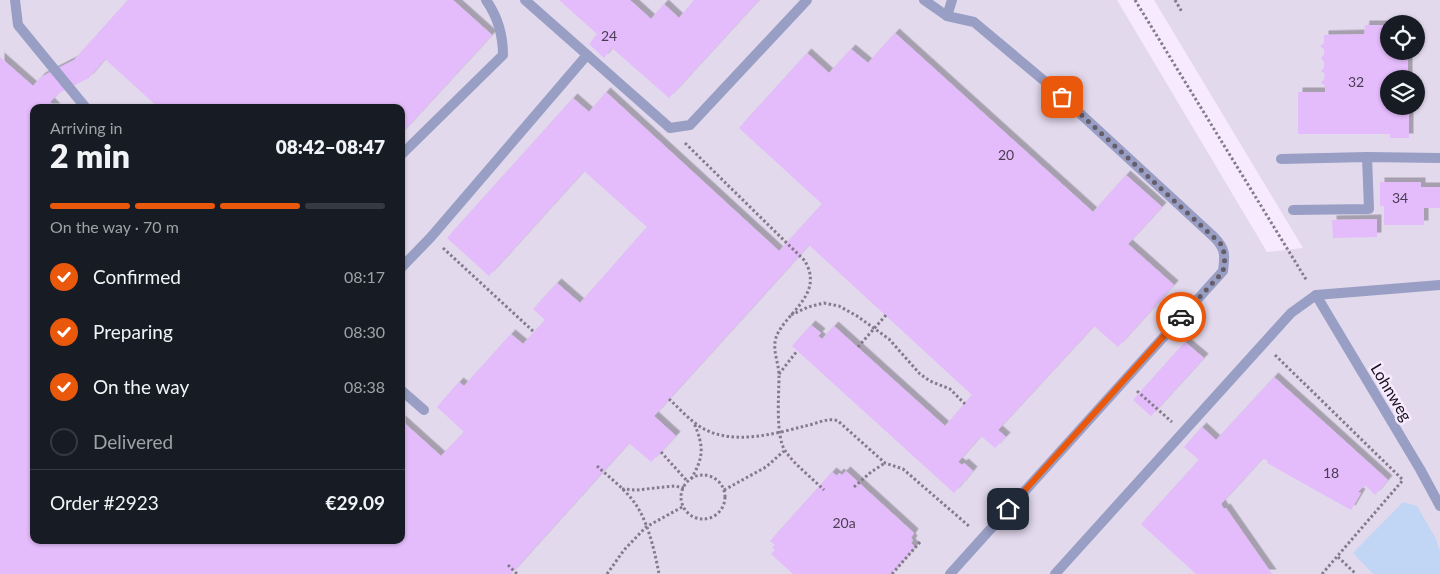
<!DOCTYPE html>
<html lang="en">
<head>
<meta charset="utf-8">
<style>
  :root { --surface:#171b24; --page:#20242c; --text:#f1f3f6; --muted:#9ea1a6; --line:#363941; --accent:#ea580c }
  body { margin:0; font-family:Lato,sans-serif; background:var(--page); color:var(--text); height:100vh; display:flex; flex-direction:column; font-size:19px; white-space:nowrap }
  * { box-sizing:border-box; margin:0 }
  p { font-size:16px; color:var(--muted) }
  .icon { flex:none; width:28px; height:28px; fill:none; stroke:currentColor; stroke-width:2; stroke-linecap:round; stroke-linejoin:round }
  .map { position:relative; flex:1; overflow:hidden }
  .drawer { position:absolute; left:30px; top:104px; width:375px; height:440px; display:flex; flex-direction:column; background:var(--surface); border-radius:10px; box-shadow:0 1px 4px #0004 }
  .drawer>* { flex:none }
  .fabs { position:absolute; left:1380px; top:15px; display:grid; gap:10px }
  .fabs a { display:grid; place-items:center; width:45px; height:45px; border-radius:50%; background:var(--surface); box-shadow:0 1px 4px #0004; font-size:25px }
  .pin { position:absolute; display:grid; place-items:center; width:42px; height:42px; color:#fff; margin:-21px; border-radius:10px; box-shadow:0 2px 8px #0006 }
  .courier { position:absolute; display:grid; place-items:center; width:50px; height:50px; margin:-25px; border:4px solid #ea580c; border-radius:50%; background:#fff; color:#222; box-shadow:0 1px 6px #0007 }
  .head em { font-style:normal; font-weight:800 }
  .head div { display:flex; flex-direction:column-reverse }
  .head { display:flex; align-items:center; justify-content:space-between; height:85px; padding:0 20px }
  h1 { font-size:32px; font-weight:800; line-height:38px }
  .bar { display:grid; grid-template-columns:repeat(4,1fr); gap:8px 5px; align-content:center; height:60px; padding:0 20px }
  .bar i { height:6px; border-radius:4px; background:var(--line) }
  .bar .current { background:var(--accent) }
  .bar p { grid-column:span 4 }
  .line { display:flex; align-items:center; gap:12px; padding:0 20px; border-top:1px solid var(--line) }
  .line div { flex:1 }
  ol { padding:0 20px; list-style:none }
  li { display:flex; align-items:center; gap:15px; height:55px }
  li p { margin-inline-start:auto }
  li .icon { padding:5px; border-radius:50%; background:var(--accent); color:#fff; stroke-width:4 }
  li:last-child { color:var(--muted) }
  li i { width:28px; height:28px; border:2px solid var(--line); border-radius:50% }
  .map>svg:first-child { display:block }
</style>
</head>
<body>
<div class="map">
<svg width="1440" height="574" viewBox="0 0 1440 574">
  <defs>
    <filter id="shadow"><feDropShadow dx="4.5" dy="-4.5" stdDeviation="0" flood-color="#0004"/></filter>
  </defs>
  <rect width="100%" height="100%" fill="#f7eaff"/>
  <path fill="#e2d9ed" fill-rule="evenodd" d="M 0,0 L 1117,0 L 1267,252 L 1303,248 L 1154,0 L 1440,0 L 1440,574 L 0,574 ZM 1389,24 L 1416,24 L 1416,51 L 1389,51 ZM 1389,79 L 1416,79 L 1416,106 L 1389,106 ZM 34,108 L 401,108 L 401,540 L 34,540 Z"/>
  <path fill="#c1d5f5" d="M 1403,502 L 1417,506 L 1436,539 L 1440,552 L 1440,574 L 1373,574 L 1353,553 Z"/>
  <g fill="#e4bbfb" filter="url(#shadow)">
    <path d="M 128,0 L 453,0 L 492,35 L 401,134 L 401,108 L 159,108 L 105,59 L 89,78 L 59,93 L 50,102 L 56,108 L 34,108 L 34,540 L 401,540 L 401,420 L 441,456 L 464,432 L 437,407 L 459,382 L 464,386 L 511,334 L 523,344 L 545,320 L 533,309 L 557,283 L 580,303 L 647,227 L 584,171 L 489,276 L 447,238 L 573,98 L 589,112 L 606,92 L 779,251 L 822,204 L 739,128 L 807,53 L 829,73 L 851,49 L 868,63 L 895,33 L 1093,212 L 1126,175 L 1162,207 L 1128,244 L 1174,285 L 1118,347 L 1094,326 L 998,430 L 1006,437 L 995,448 L 981,436 L 958,462 L 962,465 L 964,463 L 973,471 L 954,493 L 792,346 L 811,325 L 821,333 L 818,336 L 822,339 L 834,326 L 945,426 L 972,395 L 809,245 L 654,416 L 676,436 L 661,452 L 651,462 L 629,443 L 511,574 L 0,574 L 0,57 L 33,86 L 41,77 L 74,60 Z"/>
    <path d="M 559,0 L 630,0 L 651,19 L 664,4 L 679,18 L 694,0 L 759,0 L 669,98 L 612,48 L 604,58 L 589,44 L 597,34 Z"/>
    <path d="M 1365,25 L 1383,25 L 1383,29 L 1389,29 L 1389,51 L 1408,51 L 1408,79 L 1389,79 L 1389,106 L 1415,106 L 1415,108 L 1409,108 L 1409,138 L 1390,138 L 1390,134 L 1298,134 L 1298,92 L 1325,92 L 1325,86 L 1321,83 L 1324,79 L 1325,74 L 1321,71 L 1324,68 L 1324,62 L 1321,58 L 1324,55 L 1324,49 L 1320,46 L 1324,43 L 1324,35 L 1364,34 Z"/>
    <path d="M 1380,182 L 1421,182 L 1421,187 L 1440,187 L 1440,208 L 1424,208 L 1424,225 L 1384,225 L 1384,206 L 1380,206 Z"/>
    <path d="M 1377,219 L 1377,237 L 1333,238 L 1332,220 Z"/>
    <path d="M 1185,342 L 1204,358 L 1151,416 L 1133,400 Z"/>
    <path d="M 1274,377 L 1388,480 L 1375,495 L 1365,485 L 1358,492 L 1361,493 L 1351,510 L 1267,463 L 1268,461 L 1263,458 L 1221,504 L 1224,509 L 1226,508 L 1272,574 L 1196,574 L 1141,524 L 1199,460 L 1184,447 L 1202,427 L 1216,440 Z"/>
    <path d="M 846,471 L 914,533 L 911,538 L 913,540 L 911,543 L 915,547 L 891,574 L 793,574 L 771,554 L 775,550 L 772,547 L 775,545 L 770,541 L 832,472 L 837,476 L 839,473 L 842,475 Z"/>
  </g>
  <g fill="none" stroke-linecap="round" stroke-linejoin="round">
    <g stroke="#847b8a" stroke-width="3" stroke-dasharray="2.5 2.5" stroke-linecap="butt">
      <path d="M 1135,0 L 1307,281"/>
      <path d="M 1175,0 L 1182,12"/>
      <path d="M 685,143 L 805,261 C 807,265 810,271 810,275 C 814,299 786,315 777,335 C 771,349 779,362 779,376 C 779,394 775,438 786,452 C 796,466 812,478 824,490"/>
      <path d="M 443,248 L 534,332"/>
      <path d="M 791,315 L 808,307 L 824,303 L 839,306 L 857,316 L 889,339 L 920,374 L 930,381 L 950,389 L 965,404"/>
      <path d="M 858,347 L 886,315"/>
      <path d="M 1275,355 L 1403,480"/>
      <path d="M 779,374 L 797,351"/>
      <path d="M 1137,391 L 1172,422"/>
      <path d="M 669,399 C 680,409 691,422 704,429 C 734,445 774,434 805,426 C 816,424 828,417 838,421 L 885,463 L 903,469 L 970,527"/>
      <path d="M 661,452 L 688,482"/>
      <path d="M 597,466 C 611,479 628,491 638,508 C 649,526 655,553 659,574"/>
      <circle cx="703" cy="497" r="22"/>
      <path d="M 691,479 C 704,457 704,447 694,423"/>
      <path d="M 854,487 L 871,472 L 885,463"/>
      <path d="M 622,489 L 636,490 L 675,486 L 684,488"/>
      <path d="M 724,490 L 766,467 L 784,451"/>
      <path d="M 1338,557 L 1356,574"/>
      <path d="M 508,565 L 517,574"/>
      <path d="M 607,574 L 624,550 L 646,527 L 684,506"/>
      <path d="M 892,574 L 920,542"/>
      <path d="M 1322,574 L 1403,480"/>
    </g>
    <g stroke="#989ec4" stroke-width="10">
      <path d="M 15,0 L 18,25 L 86,108"/>
      <path d="M 525,0 L 670,128 L 690,125 L 807,0"/>
      <path d="M 924,0 L 947,16 L 974,22 L 1048,84 L 1214,237 C 1226,249 1225,256 1223,271 L 950,574"/>
      <path d="M 947,16 L 952,0"/>
      <path d="M 401,155 L 503,55 C 503,34 498,17 486,0"/>
      <path d="M 1281,159 L 1367,157 L 1440,158"/>
      <path d="M 1293,210 L 1369,209 L 1367,157"/>
      <path d="M 401,268 L 431,237 L 587,55"/>
      <path d="M 1316,295 L 1420,469 L 1440,506"/>
      <path d="M 401,390 L 424,410"/>
      <path d="M 1055,574 L 1291,313 L 1316,295 L 1440,285"/>
    </g>
  </g>
  <g fill="none" stroke-linecap="round" stroke-linejoin="round">
    <path stroke="#655d6a" stroke-width="5" stroke-dasharray="0 9" d="M 1062,97 L 1222,245 L 1225,257 L 1223,272 L 1181,317"/>
    <path stroke="#ea580c" stroke-width="6" d="M 1008,509 L 1181,317"/>
  </g>
  <g text-anchor="middle" dominant-baseline="central" stroke-width="5" stroke-linejoin="round" paint-order="stroke">
    <g font-size="14" fill="#4a3c52">
      <text x="609" y="35">24</text>
      <text x="1356" y="81">32</text>
      <text x="1006" y="154">20</text>
      <text x="1400" y="197">34</text>
      <text x="1331" y="472">18</text>
      <text x="844" y="522">20a</text>
    </g>
    <g font-size="16" fill="#16111a" stroke="#f7eaff">
      <text transform="translate(1392 392) rotate(59)">Lohnweg</text>
    </g>
  </g>
</svg>
<div class="fabs">
<a><svg class="icon" aria-label="locate" viewBox="0 0 24 24"><circle cx="12" cy="12" r="6"/><path d="M12 2v4M12 18v4M2 12h4M18 12h4"/></svg></a>
<a><svg class="icon" aria-label="layers" viewBox="0 0 24 24"><path d="M12 4l9 5-9 5-9-5zM3 14l9 5 9-5"/></svg></a>
</div>
<div class="pin" style="left:1062px;top:97px;background:#ea580c"><svg class="icon" aria-label="bag" viewBox="0 0 24 24"><path d="M5 8h14l-1 12H6zM9 8a3 3 0 0 1 6 0"/></svg></div>
<div class="pin" style="left:1008px;top:509px;background:#1f2937"><svg class="icon" aria-label="home" viewBox="0 0 24 24"><path d="M3 11l9-7 9 7M6 9v11h12V9"/></svg></div>
<div class="courier" style="left:1181px;top:317px"><svg class="icon" aria-label="car" viewBox="0 0 24 24"><path d="M5 17H2v-5l4-1 3-4h7l3 4 3 1v5h-3M9 17h6M6 11h13"/><circle cx="7" cy="17" r="2"/><circle cx="17" cy="17" r="2"/></svg></div>
<section class="drawer">
<div class="head"><div><h1>2 min</h1><p>Arriving in</p></div><em>08:42–08:47</em></div>
<div class="bar"><i class="current"></i><i class="current"></i><i class="current"></i><i></i><p>On the way · 70 m</p></div>
<ol>
<li><svg class="icon" aria-label="check" viewBox="0 0 24 24"><path d="M5 12l5 5 9-10"/></svg>Confirmed<p>08:17</p></li>
<li><svg class="icon" aria-label="check" viewBox="0 0 24 24"><path d="M5 12l5 5 9-10"/></svg>Preparing<p>08:30</p></li>
<li><svg class="icon" aria-label="check" viewBox="0 0 24 24"><path d="M5 12l5 5 9-10"/></svg>On the way<p>08:38</p></li>
<li><i></i>Delivered</li>
</ol>
<div class="line" style="height:65px"><div>Order #2923</div><b>€29.09</b></div>
</section>
</div>
</body>
</html>
